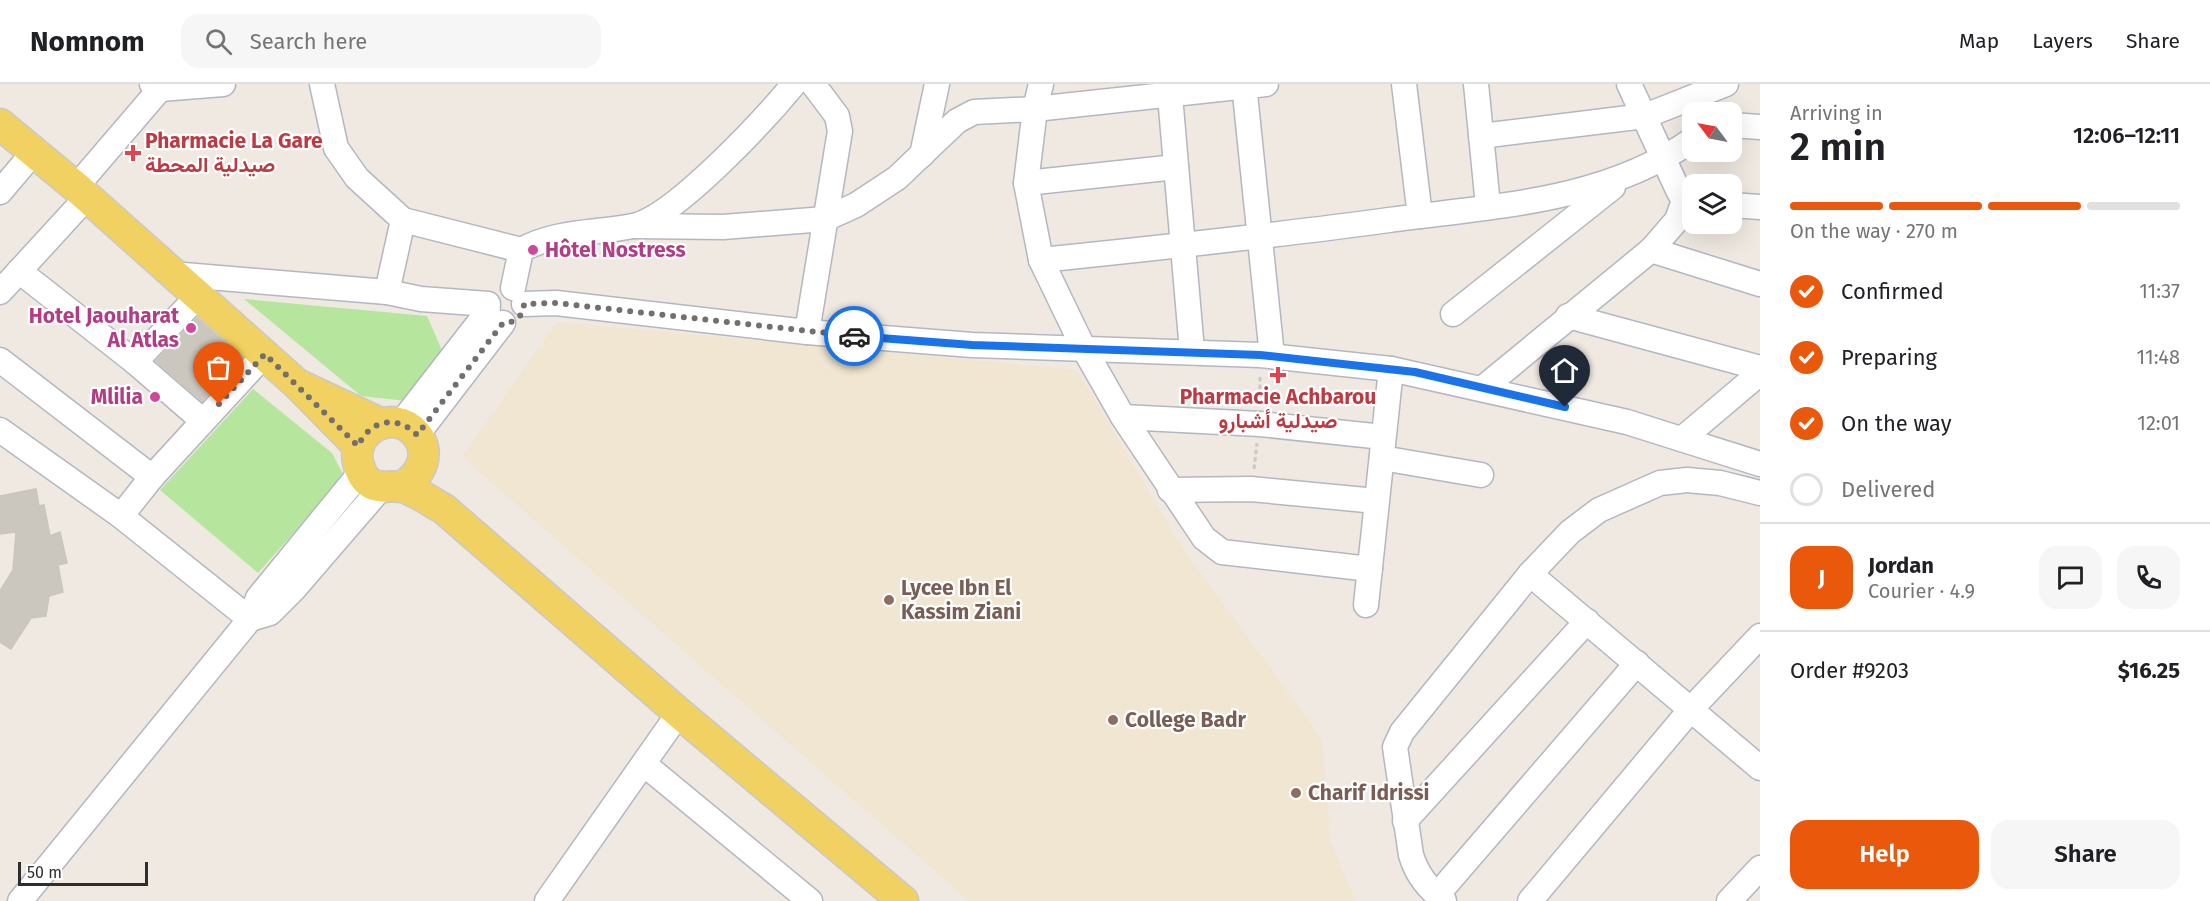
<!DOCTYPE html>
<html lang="en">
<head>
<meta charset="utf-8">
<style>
  :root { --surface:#fff; --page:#f6f6f6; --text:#202124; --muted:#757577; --line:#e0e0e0; --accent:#ea580c }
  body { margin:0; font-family:"Fira Sans",Vazirmatn,sans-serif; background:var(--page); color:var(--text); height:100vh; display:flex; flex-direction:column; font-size:22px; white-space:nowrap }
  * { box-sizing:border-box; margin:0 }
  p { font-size:20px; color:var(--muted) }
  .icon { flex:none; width:33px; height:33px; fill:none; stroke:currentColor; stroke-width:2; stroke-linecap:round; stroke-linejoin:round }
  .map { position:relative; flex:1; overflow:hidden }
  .side { display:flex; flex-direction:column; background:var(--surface); width:450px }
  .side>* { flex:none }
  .needle { width:39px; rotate:302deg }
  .controls { position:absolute; left:1682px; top:18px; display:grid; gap:12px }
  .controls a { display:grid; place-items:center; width:60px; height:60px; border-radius:12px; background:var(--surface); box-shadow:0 6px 24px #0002; font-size:30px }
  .scale { position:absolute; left:18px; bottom:15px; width:130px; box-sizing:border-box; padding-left:6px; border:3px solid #2e2e2e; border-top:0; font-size:16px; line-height:21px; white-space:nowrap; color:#2e2e2e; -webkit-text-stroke:4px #fff; paint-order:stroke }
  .pin { position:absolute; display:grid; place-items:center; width:51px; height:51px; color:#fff; margin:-62px -26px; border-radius:50% 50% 50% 0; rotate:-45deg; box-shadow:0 0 6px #0007 }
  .pin .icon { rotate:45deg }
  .courier { position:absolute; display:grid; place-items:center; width:60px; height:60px; margin:-30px; border:4px solid #1a73e8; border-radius:50%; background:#fff; color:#222; box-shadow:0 2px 8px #0007 }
  .overview em { font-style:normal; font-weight:600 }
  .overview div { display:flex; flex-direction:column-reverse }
  .overview { display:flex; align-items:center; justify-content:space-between; height:102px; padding:0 30px }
  h1 { font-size:39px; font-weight:600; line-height:45px }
  .bar { display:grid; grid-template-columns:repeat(4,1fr); gap:9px 6px; align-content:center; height:72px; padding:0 30px }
  .bar i { height:8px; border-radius:4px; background:var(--line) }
  .bar .current { background:var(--accent) }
  .bar p { grid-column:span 4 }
  .line { display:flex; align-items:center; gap:15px; padding:0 30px; border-top:2px solid var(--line) }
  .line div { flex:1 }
  .round { display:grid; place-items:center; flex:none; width:63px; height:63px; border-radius:18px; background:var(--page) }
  ol { padding:0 30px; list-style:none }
  li { display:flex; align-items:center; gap:18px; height:66px }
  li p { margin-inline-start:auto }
  li .icon { padding:6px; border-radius:50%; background:var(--accent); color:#fff; stroke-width:4 }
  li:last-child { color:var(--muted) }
  li i { width:33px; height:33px; border:3px solid var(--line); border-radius:50% }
  .action { display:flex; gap:12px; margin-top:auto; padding:12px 30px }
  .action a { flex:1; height:69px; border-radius:18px; background:var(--accent); color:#fff; font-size:24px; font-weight:600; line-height:69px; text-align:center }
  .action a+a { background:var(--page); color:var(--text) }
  header { display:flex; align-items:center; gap:36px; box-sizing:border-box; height:84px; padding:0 30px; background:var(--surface); border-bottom:2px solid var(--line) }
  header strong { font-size:28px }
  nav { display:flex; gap:33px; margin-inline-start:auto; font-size:21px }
  .search { width:420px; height:54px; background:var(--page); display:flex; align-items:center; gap:15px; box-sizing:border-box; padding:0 21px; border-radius:18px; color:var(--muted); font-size:22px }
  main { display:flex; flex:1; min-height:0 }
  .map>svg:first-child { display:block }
</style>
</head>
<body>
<header>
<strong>Nomnom</strong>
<div class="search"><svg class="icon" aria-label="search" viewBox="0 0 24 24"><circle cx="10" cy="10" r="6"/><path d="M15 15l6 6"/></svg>Search here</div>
<nav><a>Map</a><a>Layers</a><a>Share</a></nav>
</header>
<main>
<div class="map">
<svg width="1760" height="817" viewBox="0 0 1760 817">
  <rect width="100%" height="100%" fill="#efe9e1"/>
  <path fill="#f0e6d1" d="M 557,238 L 1077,286 L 1183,465 L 1313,642 L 1323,660 L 1330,757 L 1356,817 L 969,817 L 462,373 Z"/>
  <g fill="#b6e59e">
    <path d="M 244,215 L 427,232 L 444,271 L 406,317 L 361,312 Z"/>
    <path d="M 253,305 L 332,369 L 344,392 L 258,489 L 160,406 Z"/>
  </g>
  <g fill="#cbc7bf" stroke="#cbc5ba" stroke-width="1.5">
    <path d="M 197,234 L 242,274 L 202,317 L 156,277 Z"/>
    <path d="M 36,405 L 39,422 L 44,421 L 50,452 L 60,448 L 67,479 L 58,481 L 63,508 L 49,512 L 46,532 L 31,534 L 11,565 L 0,558 L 0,507 L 13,486 L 16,448 L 0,450 L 0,412 Z"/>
  </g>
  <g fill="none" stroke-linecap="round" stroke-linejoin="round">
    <g stroke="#b4b7c1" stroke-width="27">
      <g id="minor">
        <path d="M 152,0 L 160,5 L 223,0"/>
        <path d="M 322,0 L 336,64 L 357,94 L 403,136 L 521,166"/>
        <path d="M 1041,0 L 1035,25 L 1026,99 L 1041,176 L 1083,263 L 1123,333 L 1204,454 L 1222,468 L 1370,485"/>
        <path d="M 1169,0 L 1192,267"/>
        <path d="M 1244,0 L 1272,272"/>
        <path d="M 1404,0 L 1420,132"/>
        <path d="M 1476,0 L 1488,122"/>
        <path d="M 1629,0 L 1678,106 L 1684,117 L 1692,118"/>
        <path d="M 1731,41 L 1760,43"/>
        <path d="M 1481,52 L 1645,32 L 1726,0"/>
        <path d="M 922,71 L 937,0"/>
        <path d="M 1026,99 L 1176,83"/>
        <path d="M 76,103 L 160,5"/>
        <path d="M 0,108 L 33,69"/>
        <path d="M 1731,121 L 1760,123"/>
        <path d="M 635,142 L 723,143 L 825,135 L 856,121 L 897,94 L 957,37 L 974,28 L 1035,25 L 1266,0"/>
        <path d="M 1651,166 L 1760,200"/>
        <path d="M 1041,176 C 1157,164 1273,152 1389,136 C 1493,122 1604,118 1692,56"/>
        <path d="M 19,187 L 135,278 L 203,337"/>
        <path d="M 172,190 L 387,208 L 421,215 L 488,220"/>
        <path d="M 513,204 L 521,166 C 559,146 593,150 633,142 C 674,134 766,34 794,0"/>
        <path d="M 0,208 L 87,113"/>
        <path d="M 387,208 L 403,136"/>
        <path d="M 524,220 L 556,219 L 807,248 L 972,261 L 1260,271 L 1391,285 L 1627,338 L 1760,380"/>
        <path d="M 1453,230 L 1613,103"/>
        <path d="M 1568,232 L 1760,284"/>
        <path d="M 807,248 L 840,47 L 837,32 L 813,0"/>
        <path d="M 0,276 L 152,393"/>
        <path d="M 135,278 L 198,212"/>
        <path d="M 1483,304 L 1651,166 L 1677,136 L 1684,117"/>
        <path d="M 1123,333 L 1260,340 L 1383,353"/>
        <path d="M 401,339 L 488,227"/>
        <path d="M 0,346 L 121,432 L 250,535"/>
        <path d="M 417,351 L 503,239"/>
        <path d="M 1682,355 L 1760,289"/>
        <path d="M 1382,374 L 1481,391"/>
        <path d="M 1170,406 L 1251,405 L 1376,417"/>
        <path d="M 121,432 L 152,393 L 265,270"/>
        <path d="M 1530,490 L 1760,684"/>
        <path d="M 1366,521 L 1391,285"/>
        <path d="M 250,535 L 270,529 L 294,505 L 381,404"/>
        <path d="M 644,680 L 810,817"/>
        <path d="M 1405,737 L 1587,537"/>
        <path d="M 1437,811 L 1637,579"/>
        <path d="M 20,817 L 250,535 L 258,514 L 361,388"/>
        <path d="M 547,817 L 679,629"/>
        <path d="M 1444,817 C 1428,804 1417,791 1411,771 L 1395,663 L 1402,648 L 1530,490 L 1570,448 L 1599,426 L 1660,399 L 1687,396 L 1720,399 L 1760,409"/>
        <path d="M 1530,817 L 1692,624 L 1760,552"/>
        <path d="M 1729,817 L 1760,784"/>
      </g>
    </g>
    <g stroke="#c9c9c9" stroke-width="33">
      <g id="major">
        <path d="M 0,40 L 76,103 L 297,300"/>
        <path d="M 358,362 L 297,300 L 380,339"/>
        <path d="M 401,403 C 421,392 432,369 416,350 C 393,322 348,348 359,382 C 369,414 392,397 408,405 C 421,410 432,419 444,425 L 679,629 L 903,817"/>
      </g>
    </g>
    <g stroke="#c9c9c9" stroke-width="3" stroke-dasharray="4.5 3" stroke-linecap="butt">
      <path d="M 1260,320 L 1260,290"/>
      <path d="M 1254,385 L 1257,359"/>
    </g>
    <use href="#minor" stroke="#fff" stroke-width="24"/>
    <use href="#major" stroke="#f2d163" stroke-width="30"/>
  </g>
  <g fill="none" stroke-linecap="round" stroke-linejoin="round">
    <path stroke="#726f6d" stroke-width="6" stroke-dasharray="0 10.8" d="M 219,320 L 265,270 L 358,362 C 370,336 397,330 417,351 L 503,239 C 516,239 523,232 524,220 L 556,219 L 854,252"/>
    <path stroke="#1a73e8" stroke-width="8" d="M 854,252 L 972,261 L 1260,271 L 1415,288 L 1565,323"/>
  </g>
  <g fill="#e0444e" stroke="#fff" stroke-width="2">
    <path d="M130 60h6v6h6v6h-6v6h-6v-6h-6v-6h6z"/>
    <path d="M1275 282h6v6h6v6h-6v6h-6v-6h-6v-6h6z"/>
  </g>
  <g fill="#d1479c" stroke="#fff" stroke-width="2">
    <circle cx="533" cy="166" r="6"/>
    <circle cx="191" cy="244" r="6"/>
    <circle cx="155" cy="313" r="6"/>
  </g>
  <g fill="#8d6e63" stroke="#fff" stroke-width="2">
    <circle cx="889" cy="516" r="6"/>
    <circle cx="1113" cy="636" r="6"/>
    <circle cx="1296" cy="709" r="6"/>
  </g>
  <g text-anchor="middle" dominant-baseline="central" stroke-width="4.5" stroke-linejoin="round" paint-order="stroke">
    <g font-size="21" font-weight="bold" fill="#be3a42" stroke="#fff" text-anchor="start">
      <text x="145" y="57">Pharmacie La Gare<tspan x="145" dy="24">صيدلية المحطة</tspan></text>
      <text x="1278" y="313" text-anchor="middle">Pharmacie Achbarou<tspan x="1278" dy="24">صيدلية أشبارو</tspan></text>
    </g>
    <g font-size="21" font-weight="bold" fill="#b23c85" stroke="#fff" text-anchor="end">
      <text x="545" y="166" text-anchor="start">Hôtel Nostress</text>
      <text x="179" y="232">Hotel Jaouharat<tspan x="179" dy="24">Al Atlas</tspan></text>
      <text x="143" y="313">Mlilia</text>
    </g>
    <g font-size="21" font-weight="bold" fill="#785e54" stroke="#fff" text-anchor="start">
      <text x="901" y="504">Lycee Ibn El<tspan x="901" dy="24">Kassim Ziani</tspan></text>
      <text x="1125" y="636">College Badr</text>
      <text x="1308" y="709">Charif Idrissi</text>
    </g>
  </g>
</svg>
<div class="controls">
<a><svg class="needle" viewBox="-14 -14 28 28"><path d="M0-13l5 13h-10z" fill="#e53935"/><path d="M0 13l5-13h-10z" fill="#757577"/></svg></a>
<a><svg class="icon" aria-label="layers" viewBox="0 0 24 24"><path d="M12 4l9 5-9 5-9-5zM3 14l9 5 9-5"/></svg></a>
</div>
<div class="scale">50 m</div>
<div class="pin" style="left:219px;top:320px;background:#ea580c"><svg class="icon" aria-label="bag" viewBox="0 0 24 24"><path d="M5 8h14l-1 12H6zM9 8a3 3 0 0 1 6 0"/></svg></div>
<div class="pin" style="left:1565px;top:323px;background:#1f2937"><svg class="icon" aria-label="home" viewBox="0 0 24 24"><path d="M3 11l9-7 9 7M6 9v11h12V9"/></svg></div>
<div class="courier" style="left:854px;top:252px"><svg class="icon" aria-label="car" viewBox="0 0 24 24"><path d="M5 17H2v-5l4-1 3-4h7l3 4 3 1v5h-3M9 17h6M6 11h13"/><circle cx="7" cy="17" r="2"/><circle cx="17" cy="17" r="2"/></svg></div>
</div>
<section class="side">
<div class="overview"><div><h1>2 min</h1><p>Arriving in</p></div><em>12:06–12:11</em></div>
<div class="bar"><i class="current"></i><i class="current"></i><i class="current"></i><i></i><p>On the way · 270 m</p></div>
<ol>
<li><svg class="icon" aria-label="check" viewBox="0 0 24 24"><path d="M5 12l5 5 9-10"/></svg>Confirmed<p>11:37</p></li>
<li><svg class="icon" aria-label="check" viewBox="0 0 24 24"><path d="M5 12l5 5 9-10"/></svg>Preparing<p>11:48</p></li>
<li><svg class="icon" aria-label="check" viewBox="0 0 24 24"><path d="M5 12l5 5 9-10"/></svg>On the way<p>12:01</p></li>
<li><i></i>Delivered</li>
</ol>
<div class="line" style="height:108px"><b class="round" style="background:var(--accent);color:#fff">J</b><div><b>Jordan</b><p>Courier · 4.9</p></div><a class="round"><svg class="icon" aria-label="chat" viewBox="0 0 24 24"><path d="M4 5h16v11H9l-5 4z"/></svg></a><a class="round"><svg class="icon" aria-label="phone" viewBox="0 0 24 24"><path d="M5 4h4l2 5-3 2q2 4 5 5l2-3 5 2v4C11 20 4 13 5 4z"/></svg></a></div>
<div class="line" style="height:78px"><div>Order #9203</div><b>$16.25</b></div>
<div class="action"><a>Help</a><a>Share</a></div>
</section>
</main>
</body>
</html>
